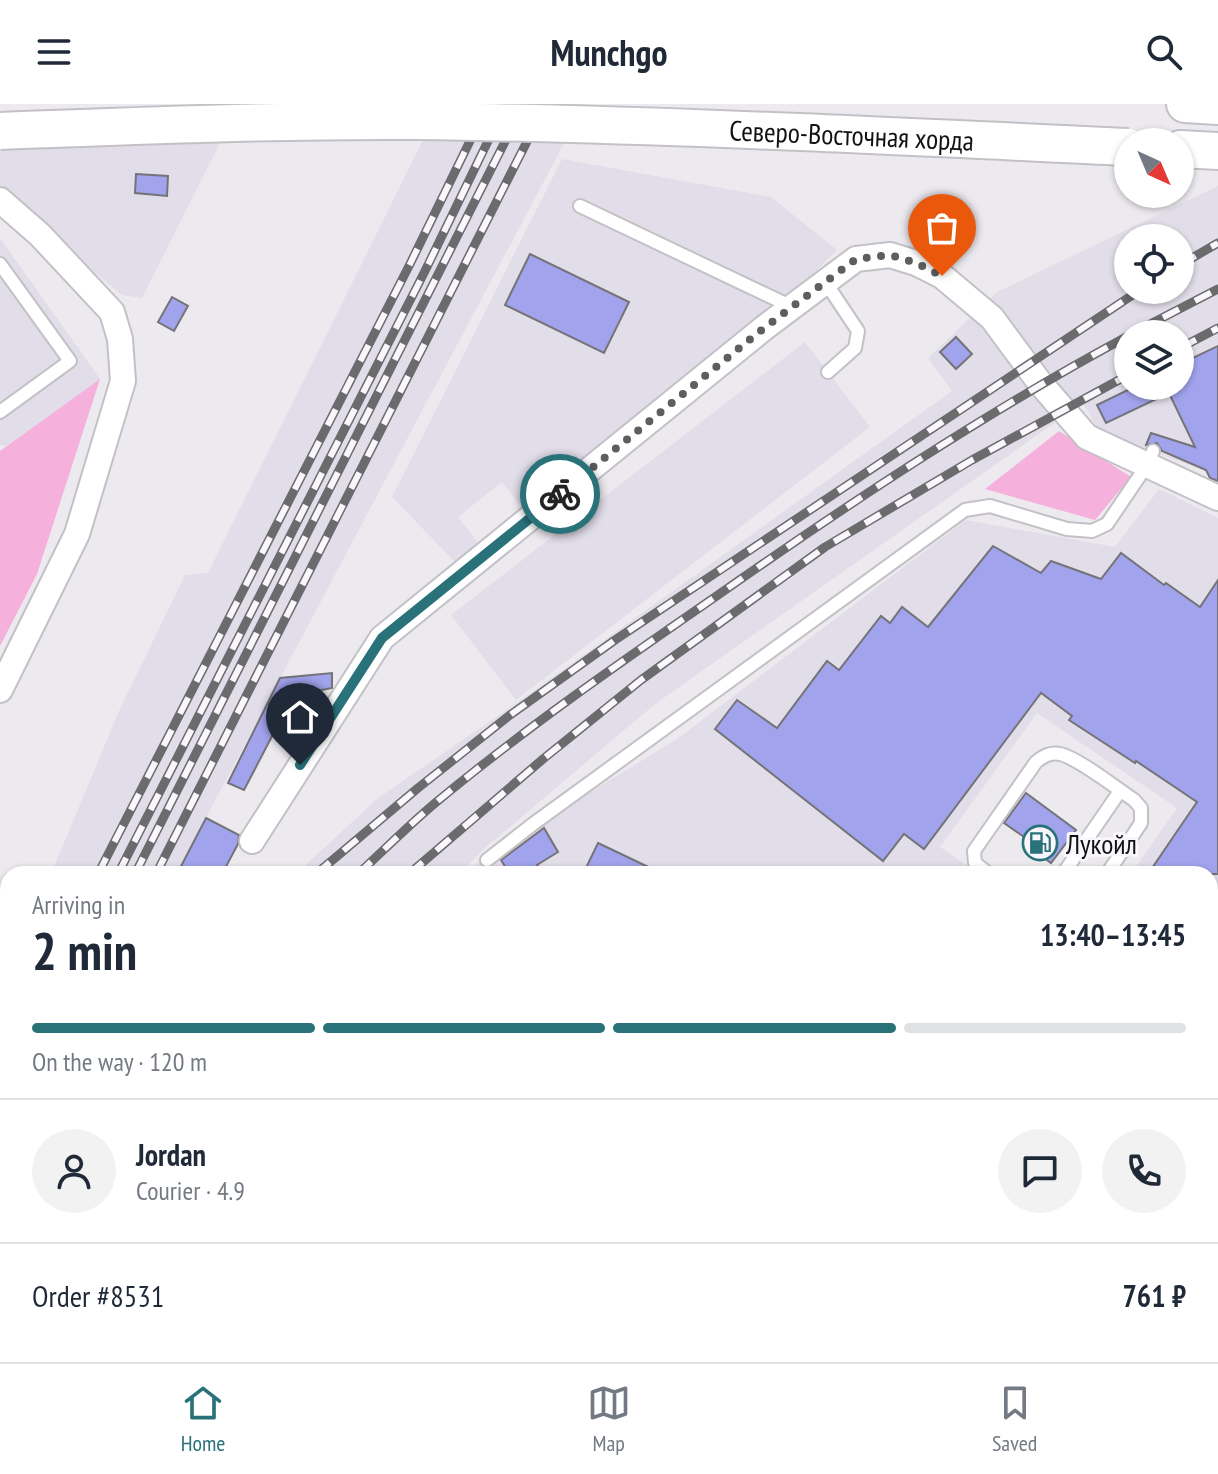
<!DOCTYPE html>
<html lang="en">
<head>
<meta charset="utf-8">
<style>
  :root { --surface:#fff; --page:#f2f2f3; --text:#1f2937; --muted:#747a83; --line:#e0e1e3; --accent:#29727a }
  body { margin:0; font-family:"PT Sans Narrow",sans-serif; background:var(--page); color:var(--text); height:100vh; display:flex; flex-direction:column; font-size:30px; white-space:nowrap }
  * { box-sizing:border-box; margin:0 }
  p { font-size:26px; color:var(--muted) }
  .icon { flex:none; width:44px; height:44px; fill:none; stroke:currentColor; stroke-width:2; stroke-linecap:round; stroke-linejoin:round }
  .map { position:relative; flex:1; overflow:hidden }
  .drawer { position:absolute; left:0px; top:762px; width:1218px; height:496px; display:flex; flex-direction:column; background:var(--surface); border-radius:24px 24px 0 0; box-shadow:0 2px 6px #0004 }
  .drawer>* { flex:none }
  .needle { width:52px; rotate:136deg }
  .fabs { position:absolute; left:1114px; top:24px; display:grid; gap:16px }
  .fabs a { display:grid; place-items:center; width:80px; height:80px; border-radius:50%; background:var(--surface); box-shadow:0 2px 6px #0004; font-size:40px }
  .pin { position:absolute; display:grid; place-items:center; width:68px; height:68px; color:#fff; margin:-82px -34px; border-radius:50% 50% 50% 0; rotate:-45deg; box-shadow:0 0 8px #0007 }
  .pin .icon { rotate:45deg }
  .courier { position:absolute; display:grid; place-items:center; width:80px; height:80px; margin:-40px; border:6px solid #29727a; border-radius:50%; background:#fff; color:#222; box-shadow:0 2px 10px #0007 }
  .summary em { font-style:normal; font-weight:700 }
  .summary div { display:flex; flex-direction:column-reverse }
  .summary { display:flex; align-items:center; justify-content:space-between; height:136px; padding:0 32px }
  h1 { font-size:52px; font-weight:700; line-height:60px }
  .bar { display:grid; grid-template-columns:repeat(4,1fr); gap:12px 8px; align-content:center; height:96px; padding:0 32px }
  .bar i { height:10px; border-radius:6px; background:var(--line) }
  .bar .on { background:var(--accent) }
  .bar p { grid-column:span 4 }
  .line { display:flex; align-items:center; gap:20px; padding:0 32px; border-top:2px solid var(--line) }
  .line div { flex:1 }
  .round { display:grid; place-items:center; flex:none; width:84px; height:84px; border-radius:42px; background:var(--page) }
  header { display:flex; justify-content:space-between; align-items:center; height:104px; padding:0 32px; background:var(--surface); font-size:36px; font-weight:700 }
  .menu { display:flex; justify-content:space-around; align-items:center; height:112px; border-top:2px solid var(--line); background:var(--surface); font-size:22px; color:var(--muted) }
  .menu a { display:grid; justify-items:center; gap:4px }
  .menu .on { color:var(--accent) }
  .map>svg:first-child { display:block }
</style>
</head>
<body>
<header><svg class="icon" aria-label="menu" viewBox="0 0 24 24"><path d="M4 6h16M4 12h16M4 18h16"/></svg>Munchgo<svg class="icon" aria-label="search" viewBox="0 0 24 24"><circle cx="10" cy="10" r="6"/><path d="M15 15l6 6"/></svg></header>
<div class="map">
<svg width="1218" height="1258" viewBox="0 0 1218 1258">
  <rect width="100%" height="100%" fill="#eceaef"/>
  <g fill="#e1dde9" fill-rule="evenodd">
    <path d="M 441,0 L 585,0 L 176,770 L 51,770 L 119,607 L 185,471 L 208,469 Z"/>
    <path d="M 222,35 L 142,194 L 122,191 L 0,90 L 0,42 Z"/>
    <path d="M 562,55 L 771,93 L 837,146 L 784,199 L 524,406 L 502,378 L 458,413 L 479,440 L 456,459 L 392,393 Z"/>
    <path d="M 1218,82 L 1218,369 L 1215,371 L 1099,327 L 1083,299 L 655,600 L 486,743 L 459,770 L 296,770 L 378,694 L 515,600 L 952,287 L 928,254 L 997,188 ZM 1128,134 L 1180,134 L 1180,186 L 1128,186 ZM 1128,230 L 1180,230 L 1180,282 L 1128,282 Z"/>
    <path d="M 0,134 L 100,275 L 6,342 L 0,341 Z"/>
    <path d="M 805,238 L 870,323 L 516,596 L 451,511 Z"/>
    <path d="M 1159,385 L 1218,414 L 1218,895 L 1210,890 L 1210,770 L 1131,770 L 1177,704 L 1037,609 L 940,743 L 980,770 L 467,770 L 484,753 L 677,635 L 966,416 L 1115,443 Z"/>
    <path d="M 8,854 L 8,1250 L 66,1250 L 61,1258 L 0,1258 L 0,867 Z"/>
    <path d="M 80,1250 L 155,1250 L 150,1258 L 75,1258 Z"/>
    <path d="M 597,1250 L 951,1250 L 945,1258 L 598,1258 Z"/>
  </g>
  <g fill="#f5b0dc">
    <path d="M 100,275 L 37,470 L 0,542 L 0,347 Z"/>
    <path d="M 1059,327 L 1131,373 L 1095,416 L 985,385 Z"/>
    <path d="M 311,1250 L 597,1250 L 598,1258 L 316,1258 Z"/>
  </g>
  <g fill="#a1a3ec" stroke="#747478" stroke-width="2">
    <path d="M 136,70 L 168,72 L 167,92 L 135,89 Z"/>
    <path d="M 530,150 L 629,198 L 604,249 L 505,201 Z"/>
    <path d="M 172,193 L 188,202 L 174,227 L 158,218 Z"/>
    <path d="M 956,233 L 972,250 L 956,265 L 940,248 Z"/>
    <path d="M 1218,242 L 1218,377 L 1210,374 L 1206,366 L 1162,347 L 1157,339 L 1146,341 L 1151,329 L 1195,343 L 1169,289 L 1106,319 L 1097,301 L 1136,282 L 1180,282 L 1180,260 Z"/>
    <path d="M 993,442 L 1041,469 L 1051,457 L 1101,475 L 1121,449 L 1164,481 L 1166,479 L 1200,503 L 1218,476 L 1218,770 L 1148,770 L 1197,698 L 1136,657 L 1135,659 L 1069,616 L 1072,612 L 1041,589 L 924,745 L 904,730 L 883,757 L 715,625 L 737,596 L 777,624 L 827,557 L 839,566 L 881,512 L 890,519 L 902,503 L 928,523 Z"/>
    <path d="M 332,569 L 332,584 L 293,592 L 244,686 L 228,679 L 280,574 Z"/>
    <path d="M 1026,689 L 1076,726 L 1051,759 L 1031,744 L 1034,740 L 1004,719 Z"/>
    <path d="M 206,714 L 239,731 L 238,740 L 222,770 L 177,770 Z"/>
    <path d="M 544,724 L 558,748 L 537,761 L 543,770 L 510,770 L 501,756 Z"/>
    <path d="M 598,739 L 663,770 L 583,770 Z"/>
  </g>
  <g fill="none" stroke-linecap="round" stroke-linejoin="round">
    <g stroke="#c3c1c6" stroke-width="16">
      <g id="service">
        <path d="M 580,102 L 792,203"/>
        <path d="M 0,160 L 70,257 L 0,308"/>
        <path d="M 824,176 L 858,227 L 855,244 L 828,268"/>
        <path d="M 487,756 L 533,720 L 965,406 L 990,402 L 1067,425 L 1092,427 L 1107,420 L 1147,361 L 1153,347"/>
        <path d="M 989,770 L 975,759 L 974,747 L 1036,658 C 1043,652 1050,648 1060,650 C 1078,654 1116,684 1134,696 L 1141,704 L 1141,719 L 1107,770"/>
        <path d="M 1063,770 L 1120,687"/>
        <path d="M 1210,907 L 1218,911"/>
      </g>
    </g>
    <g stroke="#c3c1c6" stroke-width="28">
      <g id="minor">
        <path d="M 0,96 L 40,131 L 112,208 L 120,235 L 123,277 L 77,430 L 0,586"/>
        <path d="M 252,737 L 382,534 L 764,224 L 856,155 L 890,151 L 916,159 L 942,172 L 992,214 L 1040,279 L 1087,333 L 1218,394"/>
        <path d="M 1161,1250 L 1167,1258"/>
      </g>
    </g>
    <g stroke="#c3c1c6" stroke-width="34">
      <g id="tertiary">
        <path d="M 1210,1105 L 1218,1093"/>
        <path d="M 1111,1258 L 1116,1250"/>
      </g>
    </g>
    <g stroke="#c3c1c6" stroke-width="40">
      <g id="primary">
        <path d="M 1185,0 L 1218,2"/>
        <path d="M 1180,45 L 1218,47"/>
      </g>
    </g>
    <use href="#service" stroke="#fff" stroke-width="12"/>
    <use href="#minor" stroke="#fff" stroke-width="24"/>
    <use href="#tertiary" stroke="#fff" stroke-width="30"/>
    <use href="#primary" stroke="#fff" stroke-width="36"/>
    <g stroke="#6b6a6d" stroke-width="9">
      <g id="rail">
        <path d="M 1180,161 L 1218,139"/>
        <path d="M 1131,230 L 1218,185"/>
        <path d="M 1180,244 L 1218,224"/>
        <path d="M 98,770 L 410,160 L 488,0"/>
        <path d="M 118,770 L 425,167 L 506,0"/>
        <path d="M 135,770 L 524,0"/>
        <path d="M 156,770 L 546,0"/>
        <path d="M 316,770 L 418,684 L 510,611 L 615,536 L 1140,186"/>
        <path d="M 358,770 C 383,747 408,722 434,700 C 524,625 621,558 718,491 C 851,398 985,309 1128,232"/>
        <path d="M 409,770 L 543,655 L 641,576 L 825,443 L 972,356 L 1128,271"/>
        <path d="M 0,965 L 8,949"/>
        <path d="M 0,1003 L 8,987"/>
        <path d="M 0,1037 L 8,1021"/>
        <path d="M 0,1078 L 8,1062"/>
        <path d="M 0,1145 L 8,1131"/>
        <path d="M 0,1186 L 8,1173"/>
        <path d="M 0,1228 L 8,1217"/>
      </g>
    </g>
    <use href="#rail" stroke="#f9f7fc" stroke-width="6" stroke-dasharray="18" stroke-linecap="butt"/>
    <g stroke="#c3c1c6" stroke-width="40" stroke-linecap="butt">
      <g id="primary-bridge">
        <path id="s1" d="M 0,27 C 139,22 278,16 416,17 C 654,20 891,32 1128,43"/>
      </g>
    </g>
    <use href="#primary-bridge" stroke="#fff" stroke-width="36"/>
  </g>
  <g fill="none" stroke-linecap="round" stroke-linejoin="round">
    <path stroke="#5e5e60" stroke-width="8" stroke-dasharray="0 14.4" d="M 560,390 L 764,224 L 856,155 L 890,151 L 916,159 L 942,172"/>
    <path stroke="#29727a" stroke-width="10" d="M 300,661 L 382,534 L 560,390"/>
  </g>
  <defs>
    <g id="fuel-ring" transform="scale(1.8)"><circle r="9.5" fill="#f9f7fc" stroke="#29727a" stroke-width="1.5"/><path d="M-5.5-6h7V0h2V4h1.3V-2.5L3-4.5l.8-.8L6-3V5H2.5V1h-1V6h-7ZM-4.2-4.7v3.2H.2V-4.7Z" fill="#29727a"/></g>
  </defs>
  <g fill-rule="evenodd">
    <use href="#fuel-ring" x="1040" y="739"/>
  </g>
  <g text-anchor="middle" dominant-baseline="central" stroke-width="6" stroke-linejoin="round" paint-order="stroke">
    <g font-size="28" fill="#121213" stroke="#f9f7fc">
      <text stroke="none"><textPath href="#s1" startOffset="852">Северо-Восточная хорда</textPath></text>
    </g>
    <g font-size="28" fill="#121213" stroke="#f9f7fc" text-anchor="start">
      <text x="1066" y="739">Лукойл</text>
    </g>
  </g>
</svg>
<div class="fabs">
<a><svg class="needle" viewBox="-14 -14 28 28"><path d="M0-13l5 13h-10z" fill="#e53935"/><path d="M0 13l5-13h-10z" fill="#747a83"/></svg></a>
<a><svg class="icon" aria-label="locate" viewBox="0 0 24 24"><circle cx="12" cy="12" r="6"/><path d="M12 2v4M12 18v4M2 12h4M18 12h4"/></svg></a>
<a><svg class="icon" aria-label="layers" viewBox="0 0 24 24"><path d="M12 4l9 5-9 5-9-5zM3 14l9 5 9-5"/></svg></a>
</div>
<div class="pin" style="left:942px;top:172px;background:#ea580c"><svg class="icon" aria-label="bag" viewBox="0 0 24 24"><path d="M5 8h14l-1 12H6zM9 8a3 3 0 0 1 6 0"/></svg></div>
<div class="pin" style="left:300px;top:661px;background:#1f2937"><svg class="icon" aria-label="home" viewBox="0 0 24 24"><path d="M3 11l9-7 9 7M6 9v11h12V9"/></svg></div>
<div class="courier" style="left:560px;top:390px"><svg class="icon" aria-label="bike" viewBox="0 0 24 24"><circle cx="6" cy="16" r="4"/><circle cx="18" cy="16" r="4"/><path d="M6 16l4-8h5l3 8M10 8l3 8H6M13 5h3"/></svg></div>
<section class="drawer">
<div class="summary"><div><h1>2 min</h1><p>Arriving in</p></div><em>13:40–13:45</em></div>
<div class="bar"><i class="on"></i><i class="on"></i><i class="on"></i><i></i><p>On the way · 120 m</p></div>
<div class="line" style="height:144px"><a class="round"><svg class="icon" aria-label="person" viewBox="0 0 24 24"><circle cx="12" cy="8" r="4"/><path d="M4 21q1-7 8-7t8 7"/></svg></a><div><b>Jordan</b><p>Courier · 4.9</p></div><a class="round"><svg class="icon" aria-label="chat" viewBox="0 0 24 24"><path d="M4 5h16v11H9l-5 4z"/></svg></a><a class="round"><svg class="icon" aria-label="phone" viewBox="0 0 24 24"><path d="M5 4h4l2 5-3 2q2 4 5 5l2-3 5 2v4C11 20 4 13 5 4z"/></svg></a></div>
<div class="line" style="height:104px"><div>Order #8531</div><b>761 ₽</b></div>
</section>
</div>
<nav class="menu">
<a class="on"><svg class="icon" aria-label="home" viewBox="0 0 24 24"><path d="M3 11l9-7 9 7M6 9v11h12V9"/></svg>Home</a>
<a><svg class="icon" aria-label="map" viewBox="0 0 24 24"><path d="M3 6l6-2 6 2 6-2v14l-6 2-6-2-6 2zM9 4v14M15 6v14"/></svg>Map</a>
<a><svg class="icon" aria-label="saved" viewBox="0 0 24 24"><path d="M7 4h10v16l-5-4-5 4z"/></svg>Saved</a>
</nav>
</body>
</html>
